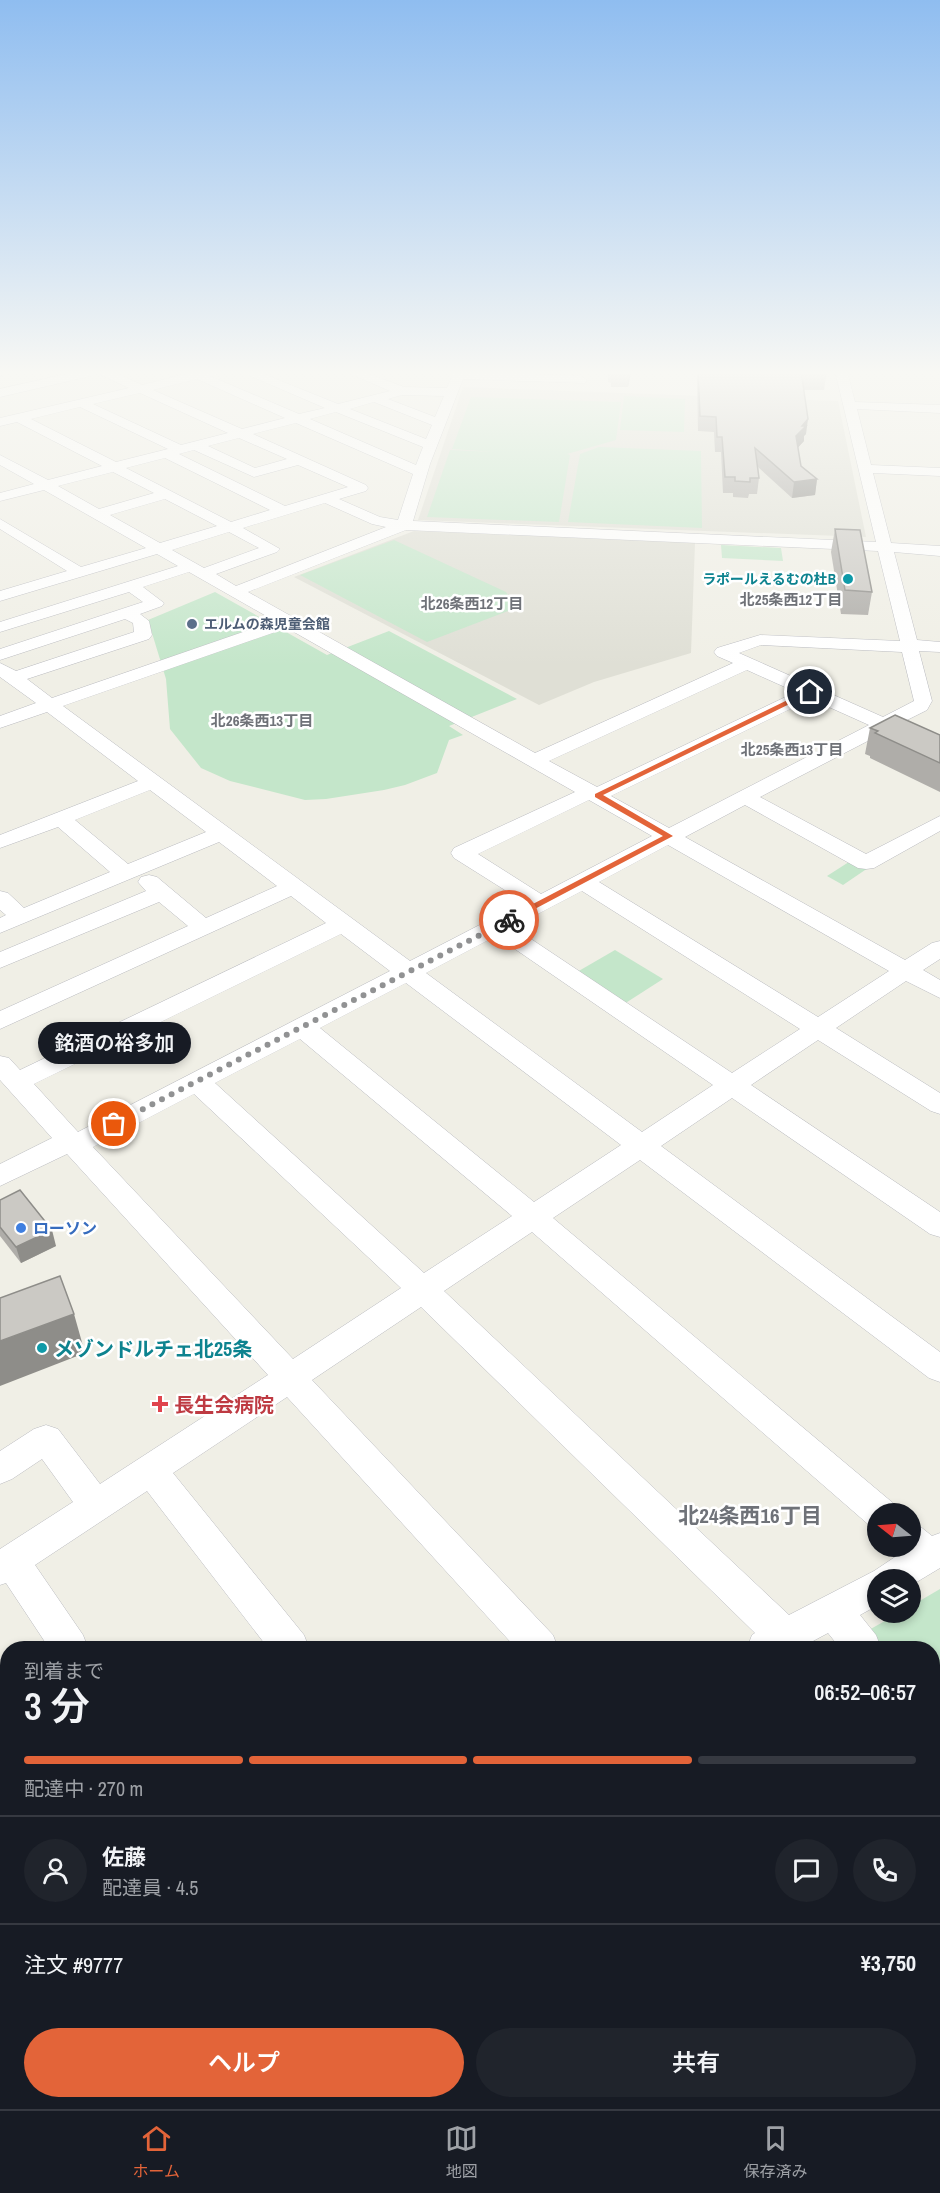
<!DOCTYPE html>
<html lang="ja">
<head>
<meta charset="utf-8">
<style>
  :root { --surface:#171b24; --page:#20242c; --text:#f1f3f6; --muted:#9ea1a6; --line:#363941; --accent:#e36439 }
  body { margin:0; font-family:"Archivo Narrow","Noto Sans JP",sans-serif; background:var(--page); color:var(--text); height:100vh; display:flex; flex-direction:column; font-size:22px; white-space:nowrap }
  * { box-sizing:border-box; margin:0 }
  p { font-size:20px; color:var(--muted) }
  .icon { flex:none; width:33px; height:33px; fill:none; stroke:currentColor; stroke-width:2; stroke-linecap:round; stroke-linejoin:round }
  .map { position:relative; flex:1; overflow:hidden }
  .panel { position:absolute; left:0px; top:1641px; width:940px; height:468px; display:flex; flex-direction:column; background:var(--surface); border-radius:24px 24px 0 0; box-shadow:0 3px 9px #0003 }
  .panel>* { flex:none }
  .needle { width:39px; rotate:287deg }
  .tools { position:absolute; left:867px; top:1503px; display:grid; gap:12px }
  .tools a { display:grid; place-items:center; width:54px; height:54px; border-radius:50%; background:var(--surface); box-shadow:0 3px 9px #0003; font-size:30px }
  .pin { position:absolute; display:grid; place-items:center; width:51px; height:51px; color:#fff; margin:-26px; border:3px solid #fff; border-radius:50%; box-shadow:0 2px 6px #0007 }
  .courier { position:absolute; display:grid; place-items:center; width:60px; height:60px; margin:-30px; border:4px solid #e36439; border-radius:50%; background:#fff; color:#222; box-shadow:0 2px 8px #0007 }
  .bubble { position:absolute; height:42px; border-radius:21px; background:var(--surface); box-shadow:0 3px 9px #0003; font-size:20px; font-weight:600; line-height:42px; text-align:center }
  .summary em { font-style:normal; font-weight:600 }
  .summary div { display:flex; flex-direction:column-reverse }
  .summary { display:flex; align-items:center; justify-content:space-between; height:102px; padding:0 24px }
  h1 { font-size:39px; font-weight:600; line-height:45px }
  .bar { display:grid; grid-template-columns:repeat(4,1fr); gap:9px 6px; align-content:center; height:72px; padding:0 24px }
  .bar i { height:8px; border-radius:4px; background:var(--line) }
  .bar .active { background:var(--accent) }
  .bar p { grid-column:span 4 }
  .line { display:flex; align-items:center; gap:15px; padding:0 24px; border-top:2px solid var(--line) }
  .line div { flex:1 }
  .round { display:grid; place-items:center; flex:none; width:63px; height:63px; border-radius:32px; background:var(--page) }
  .button { display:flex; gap:12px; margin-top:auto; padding:12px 24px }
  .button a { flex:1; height:69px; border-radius:36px; background:var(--accent); color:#fff; font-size:24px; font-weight:600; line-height:69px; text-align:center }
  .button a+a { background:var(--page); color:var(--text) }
  .dock { display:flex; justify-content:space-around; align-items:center; height:84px; border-top:2px solid var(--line); background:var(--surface); font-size:16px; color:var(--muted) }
  .dock a { display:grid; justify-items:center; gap:3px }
  .dock .active { color:var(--accent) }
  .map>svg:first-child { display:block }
</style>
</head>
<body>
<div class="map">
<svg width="940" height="2109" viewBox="0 0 940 2109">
  <rect width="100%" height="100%" fill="#f0efe6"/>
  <g fill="#dfdfd5">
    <path d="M 463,387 L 838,401 L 866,537 L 418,520 Z"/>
    <path d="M 414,531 L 695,543 L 691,653 L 594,682 L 539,705 L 294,577 Z"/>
  </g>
  <g fill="#c4e6ca">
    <path d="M 624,396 L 685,399 L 684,432 L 620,430 Z"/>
    <path d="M 471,397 L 621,402 L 616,440 L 567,454 L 570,455 L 559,522 L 427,517 L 450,450 L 496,452 L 452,449 Z"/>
    <path d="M 599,447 L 701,451 L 702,528 L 568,522 L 580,454 Z"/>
    <path d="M 394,540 L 506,592 L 516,608 L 427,642 L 300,575 Z"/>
    <path d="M 721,545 L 781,548 L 783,561 L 722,558 Z"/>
    <path d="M 215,592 L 327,655 L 389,631 L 517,699 L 449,726 L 463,735 L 449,740 L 437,773 L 405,785 L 384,790 L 326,799 L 305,800 L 230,781 L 201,768 L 170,729 L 166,679 L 148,620 Z"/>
    <path d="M 852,860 L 868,868 L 843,885 L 827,876 Z"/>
    <path d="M 615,950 L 663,979 L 624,1004 L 577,972 Z"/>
    <path d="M 940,1589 L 940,1711 L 933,1715 L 933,1648 L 837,1648 L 899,1613 L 910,1612 L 911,1606 Z"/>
    <path d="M 60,2102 L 306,2102 L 293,2109 L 47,2109 Z"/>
  </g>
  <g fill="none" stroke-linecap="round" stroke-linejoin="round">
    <path fill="#aacafc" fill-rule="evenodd" d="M 301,2102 L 376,2102 L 373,2109 L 298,2109 Z"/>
    <g stroke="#b9babf" stroke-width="1">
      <g id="minor">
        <path d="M 0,371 L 9,371 L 0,376 Z"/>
        <path d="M 80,371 L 112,371 L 142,385 L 197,371 L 217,371 L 216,375 L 210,376 L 299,414 L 325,408 L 239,371 L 256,371 L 338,404 L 390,391 L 344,371 L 361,371 L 404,387 L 447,388 L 454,371 L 581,376 L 587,380 L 585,383 L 463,379 L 430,464 L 413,521 L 876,542 L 835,371 L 847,371 L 855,402 L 940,405 L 940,413 L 857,409 L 871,465 L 940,468 L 940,476 L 873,473 L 891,543 L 940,546 L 940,556 L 894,552 L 917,640 L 940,642 L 940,652 L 919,651 L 932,701 L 927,710 L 899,724 L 940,743 L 940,756 L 885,732 L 760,797 L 866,854 L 940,816 L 940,831 L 874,868 L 866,869 L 858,868 L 745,805 L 685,837 L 905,960 L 932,943 L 940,941 L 940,959 L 923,970 L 940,980 L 940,998 L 906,981 L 836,1028 L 940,1093 L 940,1114 L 931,1111 L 818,1040 L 751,1085 L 940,1212 L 940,1237 L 930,1234 L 732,1098 L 661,1146 L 940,1352 L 940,1382 L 929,1378 L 640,1160 L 553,1218 L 893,1503 L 898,1514 L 878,1514 L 878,1528 L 869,1525 L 532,1232 L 444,1291 L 789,1615 L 874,1571 L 901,1553 L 896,1546 L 910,1546 L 910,1523 L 922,1528 L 932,1536 L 940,1533 L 940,1568 L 910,1586 L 910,1580 L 878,1580 L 878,1605 L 860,1615 L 876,1635 L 881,1648 L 840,1648 L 828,1633 L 800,1648 L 747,1648 L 752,1635 L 755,1633 L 421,1307 L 312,1380 L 553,1635 L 558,1648 L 516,1648 L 287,1397 L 173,1473 L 304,1635 L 309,1648 L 268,1648 L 147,1491 L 35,1565 L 83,1635 L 88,1648 L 49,1648 L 6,1583 L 0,1585 L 0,1549 L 73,1502 L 42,1459 L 12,1479 L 0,1484 L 0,1451 L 34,1429 L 46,1425 L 58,1429 L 100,1484 L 268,1375 L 67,1154 L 0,1186 L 0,1164 L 52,1138 L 0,1080 L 0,1056 L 9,1058 L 20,1070 L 326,923 L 291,896 L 0,1029 L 0,1011 L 188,926 L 159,902 L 0,968 L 0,952 L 146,891 L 138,882 L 141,877 L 149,875 L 157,877 L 206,918 L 277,886 L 219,842 L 0,933 L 0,918 L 6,915 L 0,910 L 0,891 L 8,893 L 24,908 L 110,872 L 58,827 L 0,848 L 0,835 L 138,781 L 47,712 L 0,728 L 0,716 L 36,703 L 0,677 L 0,663 L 16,671 L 134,632 L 133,623 L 125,619 L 0,660 L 0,649 L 143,602 L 129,592 L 0,632 L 0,622 L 178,566 L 157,554 L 0,601 L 0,591 L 67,571 L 0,529 L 0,519 L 81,567 L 146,548 L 44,490 L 0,501 L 0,493 L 34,484 L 0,465 L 0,455 L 48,480 L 102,466 L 17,422 L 0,426 L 0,418 L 129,388 L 99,374 L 0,397 L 0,389 ZM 197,379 L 285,418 L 242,429 L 153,390 ZM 140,393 L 228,433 L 181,445 L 93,404 ZM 402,395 L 444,396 L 435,417 L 388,399 ZM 374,402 L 432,425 L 426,439 L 350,409 ZM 80,407 L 168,449 L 116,462 L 31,419 ZM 336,412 L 423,447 L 416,465 L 310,419 ZM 296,423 L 413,474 L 398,520 L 380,517 L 339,499 L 366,491 L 368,488 L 366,485 L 253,434 ZM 239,438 L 287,459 L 255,468 L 208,446 ZM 194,450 L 254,477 L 298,465 L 348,487 L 285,506 L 179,454 ZM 165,458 L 270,510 L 231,522 L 126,468 ZM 113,472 L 154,493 L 99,509 L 58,486 ZM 165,499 L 217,526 L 160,543 L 110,515 ZM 325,503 L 372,524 L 386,527 L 236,586 L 216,574 L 277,552 L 280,549 L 243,528 ZM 406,530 L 878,551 L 900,641 L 760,635 L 717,648 L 714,652 L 717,656 L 733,663 L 535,753 L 248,592 ZM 229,532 L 259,548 L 204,568 L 172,550 ZM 189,572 L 275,621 L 52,698 L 27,679 L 149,639 L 152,635 L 149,621 L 140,614 L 162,606 L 164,603 L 143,587 ZM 287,628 L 575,792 L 454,848 L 451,853 L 454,858 L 524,902 L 410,961 L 63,706 ZM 761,645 L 902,652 L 914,701 L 883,717 L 739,653 ZM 747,670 L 796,692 L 597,787 L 549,761 ZM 811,699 L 869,725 L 669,828 L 611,796 ZM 150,790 L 206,832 L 128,864 L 75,820 ZM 589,800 L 652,836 L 541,894 L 478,854 ZM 668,845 L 889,971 L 818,1017 L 599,882 ZM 582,891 L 800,1029 L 732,1073 L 513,927 ZM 341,934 L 390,971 L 78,1132 L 34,1084 ZM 496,936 L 713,1085 L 642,1132 L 426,973 ZM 406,983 L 621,1145 L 534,1202 L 320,1028 ZM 300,1039 L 512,1216 L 424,1273 L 215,1083 ZM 194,1094 L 401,1288 L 293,1359 L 93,1147 Z"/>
        <path d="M 933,1720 L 940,1723 L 940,1769 L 933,1766 Z"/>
        <path d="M 940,1897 L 940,1942 L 933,1944 L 933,1900 Z"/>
        <path d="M 0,1926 L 8,1929 L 8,1983 L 0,1980 Z"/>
        <path d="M 8,2056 L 8,2102 L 11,2102 L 0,2106 L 0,2059 Z"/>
        <path d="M 645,2102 L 699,2102 L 696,2109 L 642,2109 Z"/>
      </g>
    </g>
    <use href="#minor" fill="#fff" fill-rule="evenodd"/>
  </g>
  <g fill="#afada9">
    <path d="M 608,371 L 631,371 L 628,387 L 611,387 L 611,383 L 608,382 Z"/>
    <path d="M 697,371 L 827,371 L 824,390 L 804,390 L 806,434 L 804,436 L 804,441 L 798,447 L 801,466 L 817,479 L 815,495 L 792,498 L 758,467 L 759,478 L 757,494 L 749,494 L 748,498 L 733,497 L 733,493 L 723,493 L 721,452 L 715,452 L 714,432 L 698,431 L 697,379 Z"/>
    <path d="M 835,529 L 872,592 L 868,615 L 841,614 L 831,552 Z"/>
    <path d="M 870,728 L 940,735 L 940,792 L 870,758 L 870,756 L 865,754 Z"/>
    <path d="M 0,1200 L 56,1246 L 21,1263 L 0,1236 Z"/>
  </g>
  <g fill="#8e8d89">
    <path d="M 629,371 L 631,371 L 628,387 Z"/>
    <path d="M 808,419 L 806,434 L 804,436 L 804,441 L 794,452 L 796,436 L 802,426 Z"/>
    <path d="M 817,479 L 815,495 L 792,498 L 794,482 Z"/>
    <path d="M 52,1230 L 56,1246 L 21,1263 L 16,1247 Z"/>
    <path d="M 74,1314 L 85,1353 L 0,1386 L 0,1341 Z"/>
  </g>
  <g fill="#cbc9c4" stroke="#8e8d89" stroke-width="1.5">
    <path d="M 612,371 L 629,371 L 629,374 L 612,373 Z"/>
    <path d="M 698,371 L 801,371 L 808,419 L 802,426 L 806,426 L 796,436 L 801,466 L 817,479 L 794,482 L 755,448 L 759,478 L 750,478 L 750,482 L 735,481 L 735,477 L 725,477 L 722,437 L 717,437 L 716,417 L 700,416 Z"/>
    <path d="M 835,529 L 860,530 L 872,592 L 845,590 Z"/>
    <path d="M 895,715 L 940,735 L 940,763 L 875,733 L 878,731 L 870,728 Z"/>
    <path d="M 20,1190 L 52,1230 L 16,1247 L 0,1227 L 0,1200 Z"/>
    <path d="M 60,1276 L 74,1314 L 0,1341 L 0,1298 Z"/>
  </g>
  <linearGradient id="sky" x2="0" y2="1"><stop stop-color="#8fbdf0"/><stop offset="0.56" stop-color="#f8f8f4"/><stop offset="1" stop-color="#f8f8f4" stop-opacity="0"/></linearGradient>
  <rect width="940" height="666" fill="url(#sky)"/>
  <path fill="#e36439" d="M 808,690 L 814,692 L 603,795 L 673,836 L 512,921 L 506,921 L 506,918 L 663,836 L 595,797 L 595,794 Z"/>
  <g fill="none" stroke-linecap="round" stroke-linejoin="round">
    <path stroke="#919293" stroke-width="6" stroke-dasharray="0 10.8" d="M 114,1124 L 509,920"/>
  </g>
  <g fill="#0f9aa8" stroke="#fff" stroke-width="2">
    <circle cx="848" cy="579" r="6"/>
    <circle cx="42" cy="1348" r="6"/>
  </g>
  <circle fill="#5c6f8a" stroke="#fff" stroke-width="2" cx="192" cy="624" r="6"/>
  <circle fill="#3f7fe0" stroke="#fff" stroke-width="2" cx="21" cy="1228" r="6"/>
  <path fill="#e0444e" stroke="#fff" stroke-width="2" d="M157 1395h6v6h6v6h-6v6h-6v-6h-6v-6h6z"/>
  <g text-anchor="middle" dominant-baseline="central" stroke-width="5" stroke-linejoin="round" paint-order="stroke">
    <g font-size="14" font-weight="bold" fill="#0d838f" stroke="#fff" text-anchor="end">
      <text x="836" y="579">ラポールえるむの杜B</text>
    </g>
    <g font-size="14" font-weight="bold" fill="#4e5e75" stroke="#fff" text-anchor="start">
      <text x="204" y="624">エルムの森児童会館</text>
    </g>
    <g font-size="15" font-weight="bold" fill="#6f7278" stroke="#fff">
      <text x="791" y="599">北25条西12丁目</text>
      <text x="472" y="603">北26条西12丁目</text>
      <text x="262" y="720">北26条西13丁目</text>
      <text x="792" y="749">北25条西13丁目</text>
    </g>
    <g font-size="16" font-weight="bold" fill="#366cbe" stroke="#fff" text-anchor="start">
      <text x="33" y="1228">ローソン</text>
    </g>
    <g font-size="20" font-weight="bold" fill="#0d838f" stroke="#fff" text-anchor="start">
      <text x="54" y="1348">メゾンドルチェ北25条</text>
    </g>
    <g font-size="20" font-weight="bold" fill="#be3a42" stroke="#fff" text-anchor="start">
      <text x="174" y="1404">長生会病院</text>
    </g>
    <g font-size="21" font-weight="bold" fill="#6f7278" stroke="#fff">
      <text x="750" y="1515">北24条西16丁目</text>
    </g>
  </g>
</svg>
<div class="tools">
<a><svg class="needle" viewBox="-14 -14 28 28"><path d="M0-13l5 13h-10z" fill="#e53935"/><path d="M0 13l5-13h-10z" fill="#9ea1a6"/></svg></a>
<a><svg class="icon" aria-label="layers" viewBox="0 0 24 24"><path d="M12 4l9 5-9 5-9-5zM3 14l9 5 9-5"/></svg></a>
</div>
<div class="pin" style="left:114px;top:1124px;background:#ea580c"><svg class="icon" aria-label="bag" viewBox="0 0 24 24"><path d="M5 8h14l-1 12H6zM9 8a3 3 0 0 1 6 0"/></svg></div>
<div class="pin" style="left:810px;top:692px;background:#1f2937"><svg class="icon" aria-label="home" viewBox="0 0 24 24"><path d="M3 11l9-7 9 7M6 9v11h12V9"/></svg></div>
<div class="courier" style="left:509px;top:920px"><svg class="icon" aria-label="bike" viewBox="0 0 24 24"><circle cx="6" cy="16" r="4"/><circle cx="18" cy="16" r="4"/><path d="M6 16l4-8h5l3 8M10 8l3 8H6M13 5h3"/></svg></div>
<div class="bubble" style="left:38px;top:1022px;width:153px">銘酒の裕多加</div>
<section class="panel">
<div class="summary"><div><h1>3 分</h1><p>到着まで</p></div><em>06:52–06:57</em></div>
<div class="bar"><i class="active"></i><i class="active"></i><i class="active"></i><i></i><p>配達中 · 270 m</p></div>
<div class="line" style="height:108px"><a class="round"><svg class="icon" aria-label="person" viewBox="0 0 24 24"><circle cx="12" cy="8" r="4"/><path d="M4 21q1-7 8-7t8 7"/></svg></a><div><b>佐藤</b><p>配達員 · 4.5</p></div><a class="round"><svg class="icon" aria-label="chat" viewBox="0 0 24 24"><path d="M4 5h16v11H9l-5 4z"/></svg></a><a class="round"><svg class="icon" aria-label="phone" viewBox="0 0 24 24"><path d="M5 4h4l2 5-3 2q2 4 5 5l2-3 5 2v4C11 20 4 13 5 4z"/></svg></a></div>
<div class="line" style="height:78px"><div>注文 #9777</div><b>¥3,750</b></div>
<div class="button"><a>ヘルプ</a><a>共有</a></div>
</section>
</div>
<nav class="dock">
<a class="active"><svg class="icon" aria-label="home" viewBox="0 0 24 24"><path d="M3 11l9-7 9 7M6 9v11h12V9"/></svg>ホーム</a>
<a><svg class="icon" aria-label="map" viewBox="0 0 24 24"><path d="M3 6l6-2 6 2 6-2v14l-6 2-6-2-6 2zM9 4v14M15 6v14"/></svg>地図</a>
<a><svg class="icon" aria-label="saved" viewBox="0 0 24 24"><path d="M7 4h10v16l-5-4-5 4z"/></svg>保存済み</a>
</nav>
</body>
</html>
